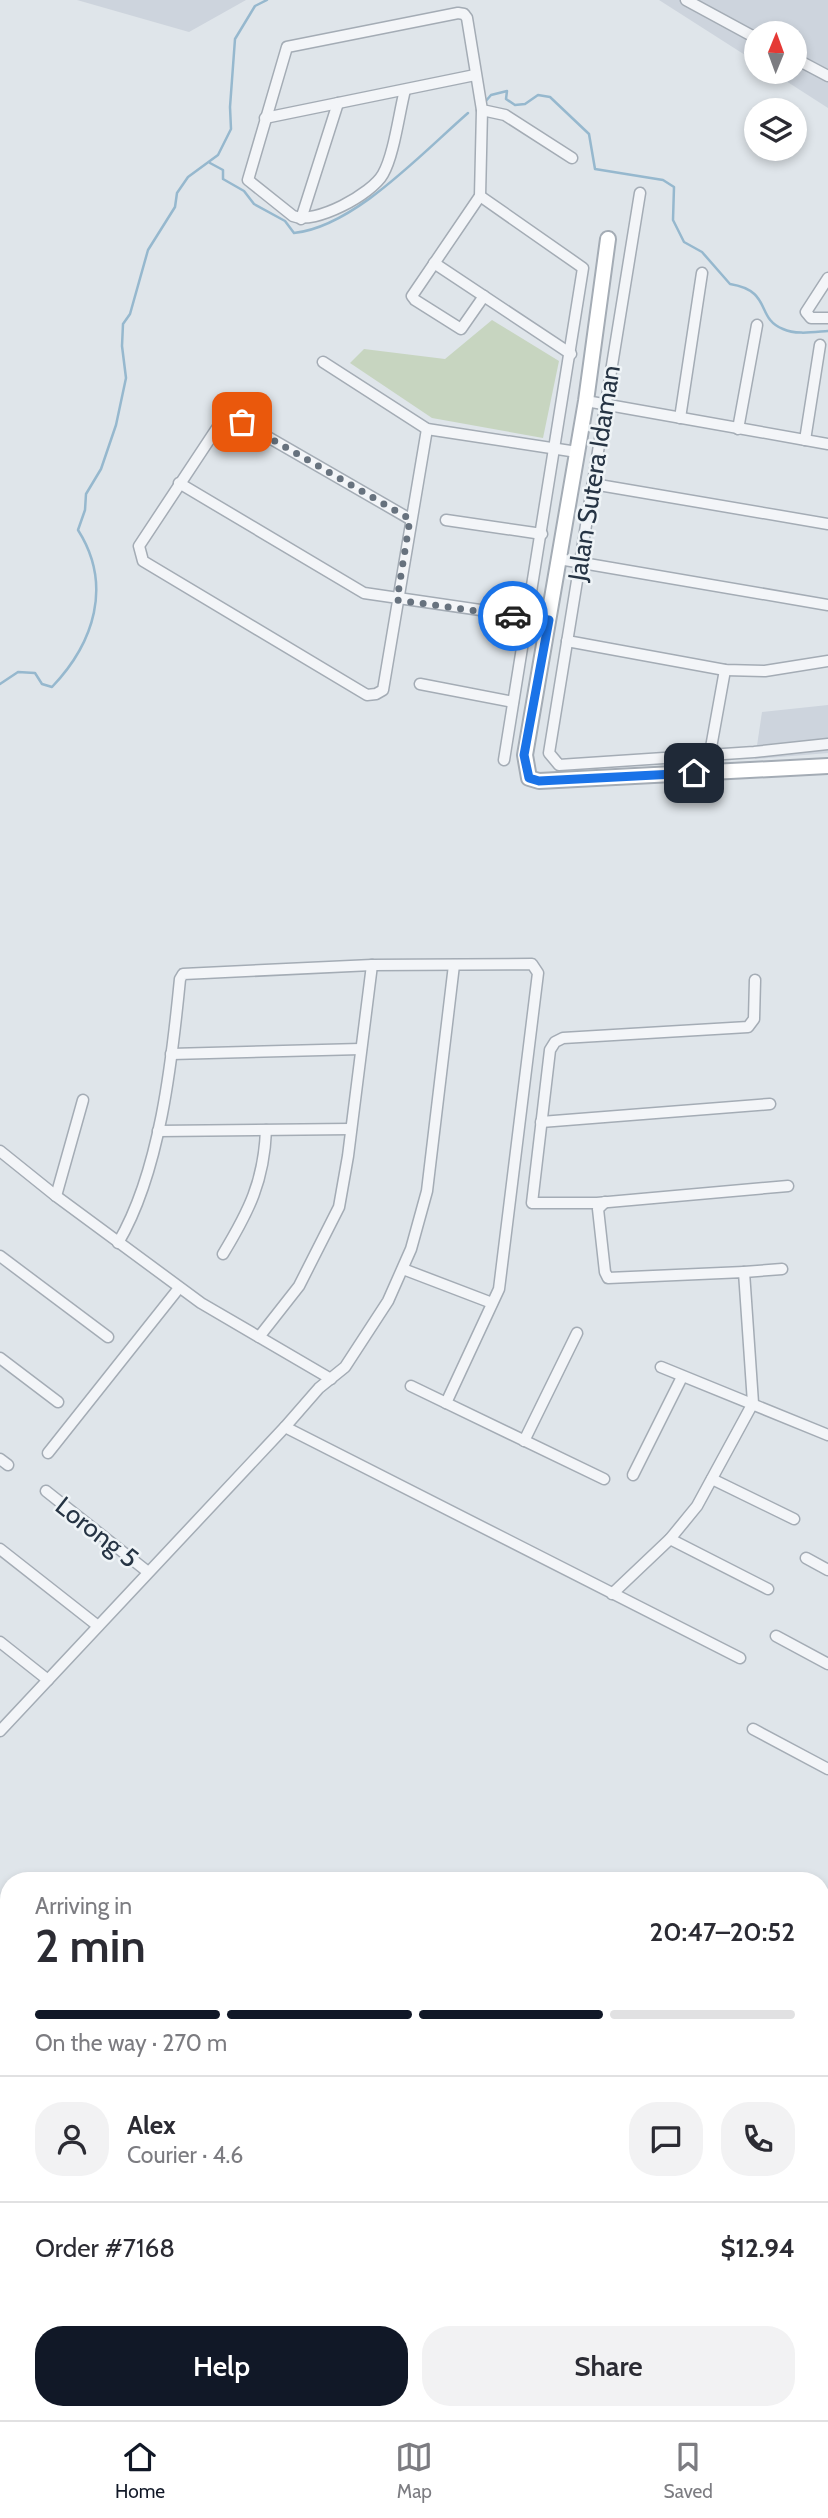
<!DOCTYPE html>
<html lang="en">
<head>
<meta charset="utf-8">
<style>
  :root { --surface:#fff; --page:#f2f2f3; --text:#2b2b33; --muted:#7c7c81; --line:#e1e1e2; --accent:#111827 }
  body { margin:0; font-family:Cabin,sans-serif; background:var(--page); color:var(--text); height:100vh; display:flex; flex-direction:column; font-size:26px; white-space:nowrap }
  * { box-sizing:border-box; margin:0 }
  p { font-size:23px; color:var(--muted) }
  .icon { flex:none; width:38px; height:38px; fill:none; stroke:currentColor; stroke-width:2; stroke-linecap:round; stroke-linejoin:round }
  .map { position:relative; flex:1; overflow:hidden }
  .details { position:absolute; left:0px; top:1872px; width:830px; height:548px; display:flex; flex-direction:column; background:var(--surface); border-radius:28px 28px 0 0; box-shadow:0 4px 10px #0003 }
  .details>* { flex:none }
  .needle { width:46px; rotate:1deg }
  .controls { position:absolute; left:744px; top:21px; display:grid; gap:14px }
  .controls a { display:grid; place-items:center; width:63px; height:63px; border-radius:50%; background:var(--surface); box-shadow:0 4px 10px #0003; font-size:35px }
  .pin { position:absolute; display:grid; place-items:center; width:60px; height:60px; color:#fff; margin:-30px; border-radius:14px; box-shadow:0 4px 10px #0006 }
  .courier { position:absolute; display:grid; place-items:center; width:70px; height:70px; margin:-35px; border:5px solid #1a73e8; border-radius:50%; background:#fff; color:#222; box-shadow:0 2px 9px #0007 }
  .headline em { font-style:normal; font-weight:600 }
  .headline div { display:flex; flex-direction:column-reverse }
  .headline { display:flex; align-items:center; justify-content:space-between; height:119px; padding:0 35px }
  h1 { font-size:46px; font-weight:600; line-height:52px }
  .bar { display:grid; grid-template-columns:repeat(4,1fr); gap:10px 7px; align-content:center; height:84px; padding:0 35px }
  .bar i { height:9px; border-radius:5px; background:var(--line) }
  .bar .selected { background:var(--accent) }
  .bar p { grid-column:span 4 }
  .line { display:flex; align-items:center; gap:18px; padding:0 35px; border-top:2px solid var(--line) }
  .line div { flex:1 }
  .round { display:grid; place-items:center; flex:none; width:74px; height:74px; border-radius:28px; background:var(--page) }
  .button { display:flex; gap:14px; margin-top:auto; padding:14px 35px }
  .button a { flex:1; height:80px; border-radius:28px; background:var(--accent); color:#fff; font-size:28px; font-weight:600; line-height:80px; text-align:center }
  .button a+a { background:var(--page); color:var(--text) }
  .menu { display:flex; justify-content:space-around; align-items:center; height:98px; border-top:2px solid var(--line); background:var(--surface); font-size:19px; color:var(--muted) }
  .menu a { display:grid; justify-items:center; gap:4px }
  .menu .selected { color:var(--accent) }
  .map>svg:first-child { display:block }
</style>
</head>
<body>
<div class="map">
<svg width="828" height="2420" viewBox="0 0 828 2420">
  <rect width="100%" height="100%" fill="#dfe5ea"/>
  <g fill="#cdd4dd">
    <path d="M 77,0 L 246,0 L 189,32 Z"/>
    <path d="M 659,0 L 828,0 L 828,108 L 772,72 L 794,72 L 794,33 L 756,33 L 756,62 Z"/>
    <path d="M 828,705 L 828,753 L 755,759 L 762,712 Z"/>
    <path d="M 0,2198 L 9,2202 L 9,2332 L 0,2328 Z"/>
  </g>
  <path fill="#c7d5c0" d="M 492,320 L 559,361 L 543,438 L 432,418 L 350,363 L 364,349 L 445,359 Z"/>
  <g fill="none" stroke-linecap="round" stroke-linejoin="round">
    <g stroke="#96b8ce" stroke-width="2.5">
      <path d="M 485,102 L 491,95 L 507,91 L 506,99 L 515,105 L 525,104 L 538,95 L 550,97 L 589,134 L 595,169 L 663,180 L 674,187 L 673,220 L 684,242 L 702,252 L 730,284 C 773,291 755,318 783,329 C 796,335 814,332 828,331"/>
      <path d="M 210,163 L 223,170 L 223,179 L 244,191 L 254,204 L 285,221 L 294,233 C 354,227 422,153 468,113"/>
      <path d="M 0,684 L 18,672 L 35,673 L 42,684 L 52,687 C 94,643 113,585 78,530 L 85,510 L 86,494 L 101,469 L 116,425 L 126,378 L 122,346 L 123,324 L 130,314 L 148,250 L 175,207 L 177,193 L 188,177 L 218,155 L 231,129 L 230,107 L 235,39 L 255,6 L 267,0"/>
    </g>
    <g stroke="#a4acb5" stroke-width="13">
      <g id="street">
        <path d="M 686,0 L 756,38"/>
        <path d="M 794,58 L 828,76"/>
        <path d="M 405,90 C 399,113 394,155 383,174 C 372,194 315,225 293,216 L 248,180 L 287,47 L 458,13 L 464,14 L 467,18 L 482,110 L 505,115 L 572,158"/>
        <path d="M 482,110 L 480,196 L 412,296 L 415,300 L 461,329 L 484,296"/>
        <path d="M 265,118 L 475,75"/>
        <path d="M 640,193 L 549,753 L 559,765 L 754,752 L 828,744"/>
        <path d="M 480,196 L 583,268 L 504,760"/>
        <path d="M 301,219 L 338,103"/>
        <path d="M 434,263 L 571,354"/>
        <path d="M 828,278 L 806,312 L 811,318 L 828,318"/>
        <path d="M 323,362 L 427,429 L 577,452"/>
        <path d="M 586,401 L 828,444"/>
        <path d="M 680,418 L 702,273"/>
        <path d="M 738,429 L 757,325"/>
        <path d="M 805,440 L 820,345"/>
        <path d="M 179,483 L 364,593 L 549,620"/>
        <path d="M 593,484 L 828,524"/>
        <path d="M 410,519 L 242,422 L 229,422 L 217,428 L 139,546 L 143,561 L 367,695 L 376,694 L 383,690 L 427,429"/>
        <path d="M 446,520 L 542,534"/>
        <path d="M 559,559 L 828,605"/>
        <path d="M 567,641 L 725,670 L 765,671 L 828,661"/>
        <path d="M 420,684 L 513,702"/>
        <path d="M 710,753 L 725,670"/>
        <path d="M 755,980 L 754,1019 L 748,1027 L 563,1038 L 555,1042 L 550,1050 L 532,1203 L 597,1203 L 788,1186"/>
        <path d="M 171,1054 L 361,1049"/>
        <path d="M 541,1122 L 770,1104"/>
        <path d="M 158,1131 L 351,1129"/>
        <path d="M 0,1151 L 56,1196 L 201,1303 L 331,1379"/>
        <path d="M 56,1196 L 83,1100"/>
        <path d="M 605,1202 L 598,1209 L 605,1272 L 608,1278 L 744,1272 L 753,1403 L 697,1506 L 670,1539 L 612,1594"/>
        <path d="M 118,1243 C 160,1172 172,1061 180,979 L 183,974 L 372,965 L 532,964 L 538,973 L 499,1289 L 446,1403"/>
        <path d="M 223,1254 C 249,1211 264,1181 266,1130"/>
        <path d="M 0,1256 L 108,1337"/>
        <path d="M 403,1269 L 492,1303"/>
        <path d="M 744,1272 L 782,1269"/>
        <path d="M 259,1337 L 299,1286 L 339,1207 L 348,1156 L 372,965"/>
        <path d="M 0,1358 L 58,1402"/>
        <path d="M 661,1367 L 828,1435"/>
        <path d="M 411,1386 L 604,1479"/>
        <path d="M 285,1427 L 319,1388 L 345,1367 L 388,1301 L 411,1249 L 427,1191 L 454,965"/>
        <path d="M 524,1441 L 577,1333"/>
        <path d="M 48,1453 L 179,1288"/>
        <path d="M 0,1459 L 8,1465"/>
        <path d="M 633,1475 L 682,1377"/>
        <path d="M 712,1479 L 794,1519"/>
        <path d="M 46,1491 L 148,1572"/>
        <path d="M 670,1539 L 768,1589"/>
        <path d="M 0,1549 L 98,1626"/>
        <path d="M 806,1558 L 828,1570"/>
        <path d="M 776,1636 L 828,1664"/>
        <path d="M 0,1642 L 48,1680"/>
        <path d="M 753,1729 L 828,1769"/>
        <path d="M 0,1731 L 285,1427 L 740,1658"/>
        <path d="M 0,2209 L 9,2213"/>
        <path d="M 0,2312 L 9,2315"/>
        <path d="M 0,2352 L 9,2354"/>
        <path d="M 175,2412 C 204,2420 229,2420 259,2413"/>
        <path d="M 770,2412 L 779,2420"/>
        <path d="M 69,2420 L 72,2412"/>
        <path d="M 642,2420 L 653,2412"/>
      </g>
    </g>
    <g stroke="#a4acb5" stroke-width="18">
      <path id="secondary" d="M 608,239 L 586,401 L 525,755 L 529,778 L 539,781 L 828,766"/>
    </g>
    <g stroke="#9dabb7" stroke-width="18">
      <g id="primary">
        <path d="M 0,2171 L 9,2176"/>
        <path d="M 821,2385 L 828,2392"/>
        <path d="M 821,2407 L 828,2414"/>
      </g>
    </g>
    <g stroke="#8594a3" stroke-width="21">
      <g id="highway">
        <path d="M 821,2225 L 828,2220"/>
        <path d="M 821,2248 L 828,2243"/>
        <path d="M 541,2420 L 552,2412"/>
        <path d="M 570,2420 L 583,2412"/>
      </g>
    </g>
    <use href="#street" stroke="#f3f5f8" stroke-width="10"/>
    <use href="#secondary" stroke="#fff" stroke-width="14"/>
    <use href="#primary" stroke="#fff" stroke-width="14"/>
    <use href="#highway" stroke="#fff" stroke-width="18"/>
  </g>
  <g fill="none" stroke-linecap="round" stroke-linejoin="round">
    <path stroke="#67727e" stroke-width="7" stroke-dasharray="0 12.6" d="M 242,422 L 410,519 L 397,600 L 513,616"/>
    <path stroke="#1a73e8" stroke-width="9" d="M 513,616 L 549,620 L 524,755 L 529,778 L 539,781 L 694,773"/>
  </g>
  <g text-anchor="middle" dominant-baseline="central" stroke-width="5" stroke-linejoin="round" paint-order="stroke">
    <g font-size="26" fill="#263444" stroke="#eff4f7">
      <text transform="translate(594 473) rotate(-81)">Jalan Sutera Idaman</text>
      <text transform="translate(97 1532) rotate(38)">Lorong 5</text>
    </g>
  </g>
</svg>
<div class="controls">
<a><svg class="needle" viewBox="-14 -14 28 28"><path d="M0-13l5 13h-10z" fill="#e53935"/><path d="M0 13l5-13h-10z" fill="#7c7c81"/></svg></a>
<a><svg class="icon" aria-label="layers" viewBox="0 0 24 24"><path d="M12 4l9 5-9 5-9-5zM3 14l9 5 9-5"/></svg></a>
</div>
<div class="pin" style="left:242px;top:422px;background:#ea580c"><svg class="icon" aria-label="bag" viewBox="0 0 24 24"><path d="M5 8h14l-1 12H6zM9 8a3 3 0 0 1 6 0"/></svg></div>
<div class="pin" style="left:694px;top:773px;background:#1f2937"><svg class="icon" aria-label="home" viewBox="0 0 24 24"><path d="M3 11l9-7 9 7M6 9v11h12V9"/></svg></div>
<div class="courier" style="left:513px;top:616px"><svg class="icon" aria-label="car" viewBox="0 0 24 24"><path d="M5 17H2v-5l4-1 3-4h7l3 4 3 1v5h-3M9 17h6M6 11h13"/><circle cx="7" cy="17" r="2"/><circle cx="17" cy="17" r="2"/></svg></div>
<section class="details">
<div class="headline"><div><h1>2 min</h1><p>Arriving in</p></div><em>20:47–20:52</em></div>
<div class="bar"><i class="selected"></i><i class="selected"></i><i class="selected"></i><i></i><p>On the way · 270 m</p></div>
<div class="line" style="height:126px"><a class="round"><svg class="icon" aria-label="person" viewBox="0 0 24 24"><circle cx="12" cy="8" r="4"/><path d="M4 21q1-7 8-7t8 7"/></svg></a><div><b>Alex</b><p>Courier · 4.6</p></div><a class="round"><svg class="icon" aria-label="chat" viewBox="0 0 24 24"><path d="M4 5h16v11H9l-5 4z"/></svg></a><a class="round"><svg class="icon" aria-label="phone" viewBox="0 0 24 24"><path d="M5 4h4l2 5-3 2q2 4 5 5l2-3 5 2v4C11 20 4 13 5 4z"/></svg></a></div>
<div class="line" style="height:91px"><div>Order #7168</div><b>$12.94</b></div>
<div class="button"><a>Help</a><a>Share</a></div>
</section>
</div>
<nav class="menu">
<a class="selected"><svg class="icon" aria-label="home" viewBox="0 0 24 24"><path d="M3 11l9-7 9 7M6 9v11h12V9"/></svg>Home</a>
<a><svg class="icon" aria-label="map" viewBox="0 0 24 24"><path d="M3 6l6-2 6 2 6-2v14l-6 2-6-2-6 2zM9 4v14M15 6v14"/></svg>Map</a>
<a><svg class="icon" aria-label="saved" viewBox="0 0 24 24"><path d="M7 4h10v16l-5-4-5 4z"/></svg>Saved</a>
</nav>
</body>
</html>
